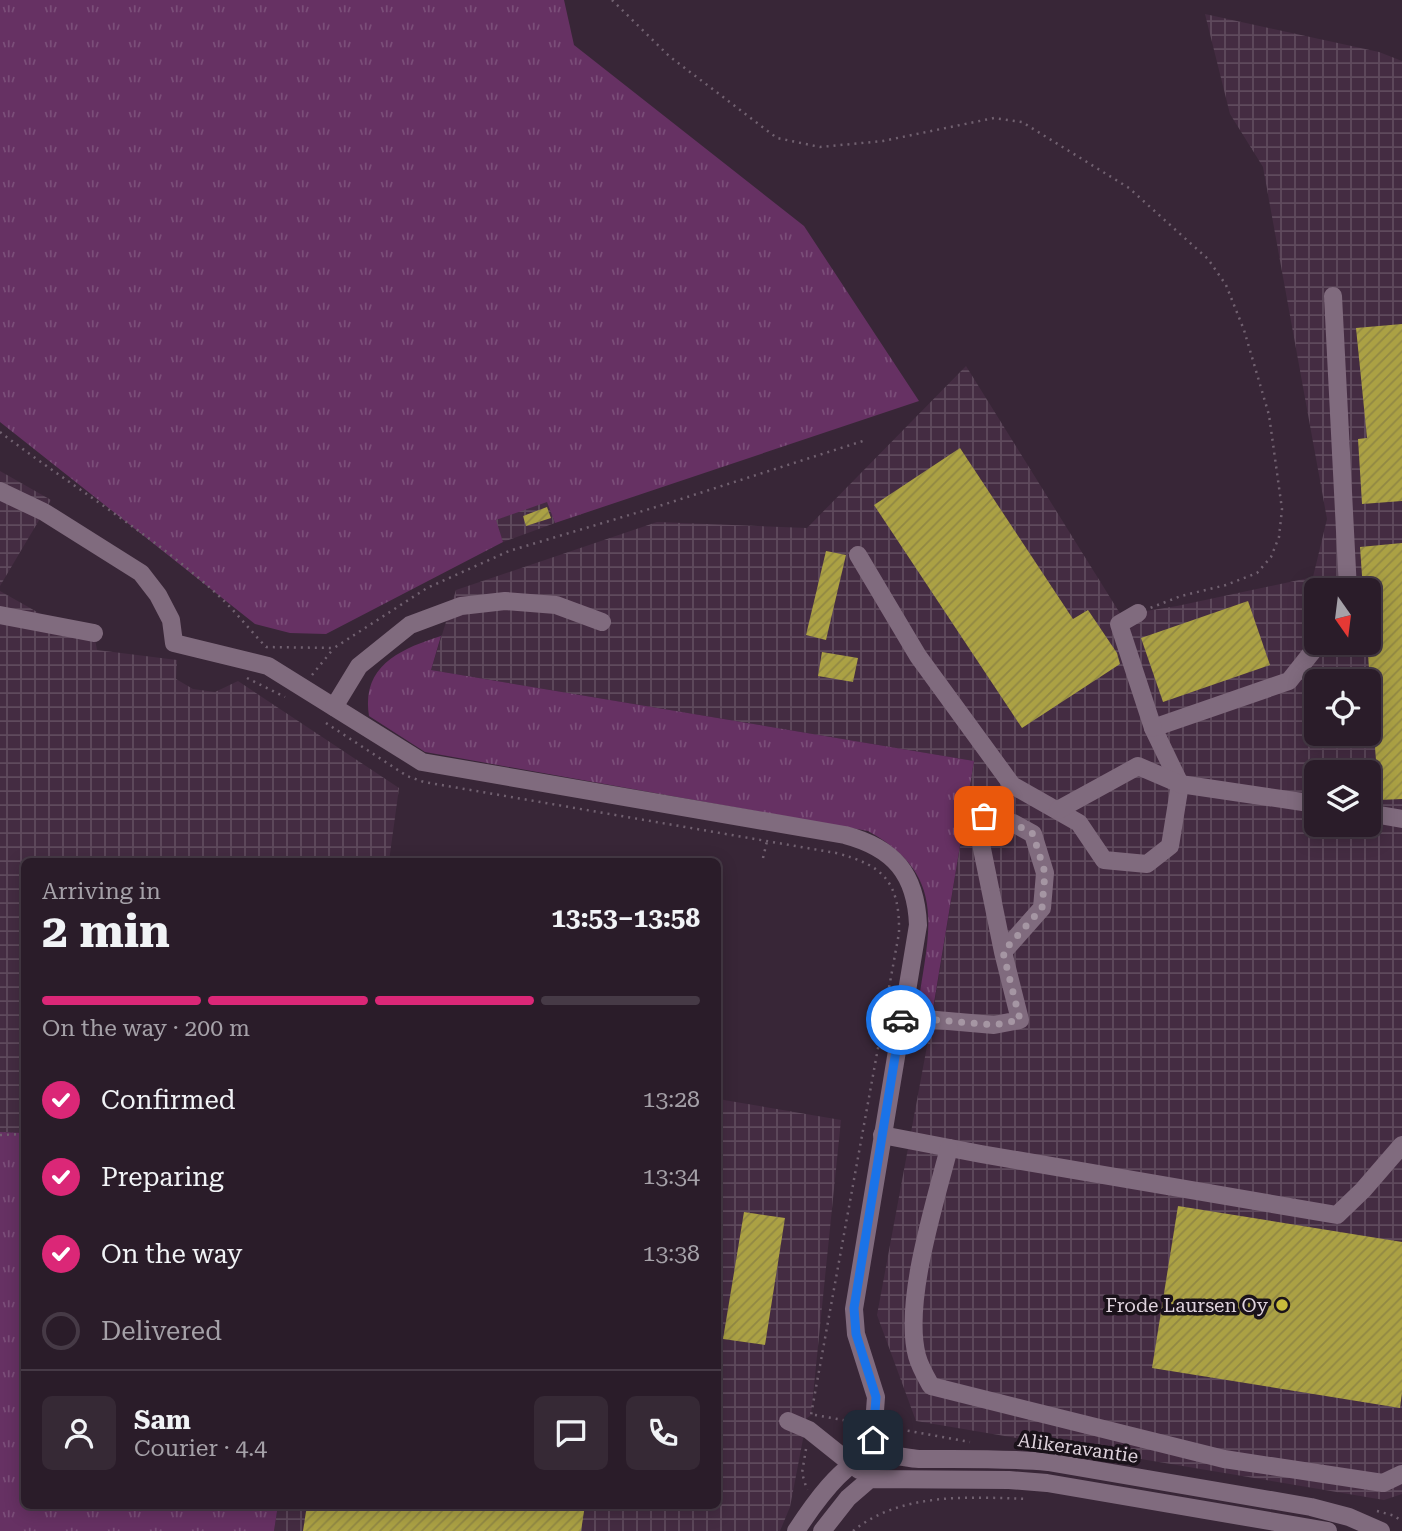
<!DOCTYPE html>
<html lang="en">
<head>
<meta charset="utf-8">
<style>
  :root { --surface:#2a1c29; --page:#362935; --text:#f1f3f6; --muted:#a5a1a8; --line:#463a46; --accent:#db2777 }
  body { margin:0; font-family:"Roboto Serif",serif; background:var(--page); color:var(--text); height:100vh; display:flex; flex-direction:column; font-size:26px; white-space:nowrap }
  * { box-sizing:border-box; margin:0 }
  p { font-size:23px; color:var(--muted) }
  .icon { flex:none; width:38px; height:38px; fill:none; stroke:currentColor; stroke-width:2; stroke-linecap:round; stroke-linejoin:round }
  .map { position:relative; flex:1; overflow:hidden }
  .details { position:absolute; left:21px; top:858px; width:700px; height:651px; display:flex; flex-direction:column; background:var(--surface); border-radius:10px; box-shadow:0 4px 18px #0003,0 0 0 2px var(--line) }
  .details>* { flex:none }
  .needle { width:46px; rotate:166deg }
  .tools { position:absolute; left:1304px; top:578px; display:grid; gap:14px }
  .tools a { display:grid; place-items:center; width:77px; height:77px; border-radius:10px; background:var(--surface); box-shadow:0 4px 18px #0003,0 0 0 2px var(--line); font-size:35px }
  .pin { position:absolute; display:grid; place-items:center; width:60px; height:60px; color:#fff; margin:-30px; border-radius:14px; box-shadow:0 4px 10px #0006 }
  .courier { position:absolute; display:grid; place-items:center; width:70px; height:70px; margin:-35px; border:5px solid #1a73e8; border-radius:50%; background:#fff; color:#222; box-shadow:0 2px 9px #0007 }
  .headline em { font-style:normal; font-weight:700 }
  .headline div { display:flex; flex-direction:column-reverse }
  .headline { display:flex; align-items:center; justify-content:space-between; height:119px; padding:0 21px }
  h1 { font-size:46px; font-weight:700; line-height:52px }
  .bar { display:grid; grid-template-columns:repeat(4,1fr); gap:10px 7px; align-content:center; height:84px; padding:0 21px }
  .bar i { height:9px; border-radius:5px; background:var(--line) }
  .bar .current { background:var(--accent) }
  .bar p { grid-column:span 4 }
  .line { display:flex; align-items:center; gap:18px; padding:0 21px; border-top:2px solid var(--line) }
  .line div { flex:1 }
  .round { display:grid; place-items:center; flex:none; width:74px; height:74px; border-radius:10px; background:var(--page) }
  ol { padding:0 21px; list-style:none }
  li { display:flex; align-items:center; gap:21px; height:77px }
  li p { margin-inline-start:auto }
  li .icon { padding:7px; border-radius:50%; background:var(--accent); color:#fff; stroke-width:4 }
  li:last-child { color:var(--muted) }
  li i { width:38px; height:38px; border:4px solid var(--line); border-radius:50% }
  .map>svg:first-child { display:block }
</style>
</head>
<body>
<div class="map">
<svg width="1402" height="1531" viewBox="0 0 1402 1531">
  <defs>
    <pattern id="industrial-grid" width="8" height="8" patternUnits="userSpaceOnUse" patternTransform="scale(1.75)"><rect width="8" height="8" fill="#442c42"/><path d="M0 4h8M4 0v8" fill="none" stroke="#5f4a5d"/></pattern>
    <pattern id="grass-tufts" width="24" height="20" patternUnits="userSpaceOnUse" patternTransform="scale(1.75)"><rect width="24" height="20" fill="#663163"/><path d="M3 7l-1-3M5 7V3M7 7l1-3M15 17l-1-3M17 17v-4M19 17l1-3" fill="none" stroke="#7b4e79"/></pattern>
    <pattern id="building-hatch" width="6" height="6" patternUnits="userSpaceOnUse" patternTransform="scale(1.75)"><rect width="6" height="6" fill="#aba144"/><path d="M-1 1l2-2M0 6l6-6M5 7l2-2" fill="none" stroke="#918844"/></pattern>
  </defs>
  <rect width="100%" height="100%" fill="#382637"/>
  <g fill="url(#industrial-grid)" fill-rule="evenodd">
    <path d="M 1205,14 L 1379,52 L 1402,61 L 1402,1494 L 1384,1500 L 916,1421 L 877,1315 L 930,1030 L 974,761 L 431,670 L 456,590 L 657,522 L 807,528 L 966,366 L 1121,615 L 1177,606 L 1313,577 L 1327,519 L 1263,167 L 1230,114 ZM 1316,590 L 1368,590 L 1368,642 L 1316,642 ZM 1316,681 L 1368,681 L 1368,733 L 1316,733 ZM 1316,772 L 1368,772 L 1368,824 L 1316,824 Z"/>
    <path d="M 0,471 L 51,500 L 0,586 Z"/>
    <path d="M 547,501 L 555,523 L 503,542 L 495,520 Z"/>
    <path d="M 0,591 L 53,621 L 94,633 L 97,650 L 177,660 L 176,679 L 193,689 L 215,692 L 238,681 L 399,788 L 389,861 L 24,861 L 24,1133 L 0,1132 Z"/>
    <path d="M 718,1099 L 841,1120 L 811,1415 L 807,1418 L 790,1507 L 780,1531 L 274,1531 L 278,1505 L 718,1505 Z"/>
  </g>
  <g fill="url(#grass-tufts)">
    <path d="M 0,0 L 564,0 L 574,45 L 804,226 L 919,401 L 555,523 L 547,502 L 496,520 L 503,542 L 326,634 L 290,633 L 255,624 L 0,422 Z"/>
    <path d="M 441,636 L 431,670 L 974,761 L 932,1015 L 917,1013 C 927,934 952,877 868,831 L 425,752 L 369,716 C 361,666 400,649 441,636 Z"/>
    <path d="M 0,1132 L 24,1133 L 24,1505 L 278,1505 L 274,1531 L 0,1531 Z"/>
  </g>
  <g fill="url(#building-hatch)">
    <path d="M 1402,324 L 1402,501 L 1362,504 L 1358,439 L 1367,438 L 1356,328 Z"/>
    <path d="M 960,448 L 1073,619 L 1088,610 L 1117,653 L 1120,664 L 1022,728 L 874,505 Z"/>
    <path d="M 547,507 L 551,518 L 526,526 L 523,516 Z"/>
    <path d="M 1402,543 L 1402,799 L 1379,800 L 1367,642 L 1368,590 L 1363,590 L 1360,547 Z"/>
    <path d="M 826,551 L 846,555 L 826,640 L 806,635 Z"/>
    <path d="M 1248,601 L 1270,665 L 1163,702 L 1141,638 Z"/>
    <path d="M 822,652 L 858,658 L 853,682 L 818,676 Z"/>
    <path d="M 1178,1206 L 1402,1242 L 1402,1393 L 1400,1408 L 1152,1368 Z"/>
    <path d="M 744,1212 L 785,1218 L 765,1345 L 723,1339 Z"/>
    <path d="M 307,1505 L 585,1505 L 581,1531 L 303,1531 Z"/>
  </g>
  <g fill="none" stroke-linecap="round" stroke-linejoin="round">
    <g stroke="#716170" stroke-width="2.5" stroke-dasharray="2 5" stroke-linecap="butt">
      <path d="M 612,0 L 669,56 L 777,138 L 820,147 L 883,141 L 994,118 L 1022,122 L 1129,188 L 1208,259 L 1226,285 L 1244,330 L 1269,415 L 1282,509 L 1279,537 L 1271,557 L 1257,573 L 1226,585 L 1181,596 L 1150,608"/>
      <path d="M 0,432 C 72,487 152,534 219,596 C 235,611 250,630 266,647 L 334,648 L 427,588 L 509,551 L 656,507 L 863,441"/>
      <path d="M 312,675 L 334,648"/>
      <path d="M 247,678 L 285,697"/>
      <path d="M 326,723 L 407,776 L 424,782 L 836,853 C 884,865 900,883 899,933 L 811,1415"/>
      <path d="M 763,858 L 767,841"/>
      <path d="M 0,1135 L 24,1134"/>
      <path d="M 815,1415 L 860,1423"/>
      <path d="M 887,1427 L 970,1442"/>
      <path d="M 806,1449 L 802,1473 L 807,1490"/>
      <path d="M 1377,1511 L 1395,1516 L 1402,1522"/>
      <path d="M 853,1531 C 901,1492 969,1497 1027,1499"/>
    </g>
    <g stroke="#806b7e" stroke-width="18">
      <path d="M 1333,296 L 1348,590"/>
      <path d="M 0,491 L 44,512 L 141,573 L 158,595 L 171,620 L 174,643 L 268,666 L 422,762 L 845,835 C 894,848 916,874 918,925 L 854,1309 L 856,1334 L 876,1397 L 870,1479"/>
      <path d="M 858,555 L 918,656 L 1012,785 L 1079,823 L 1104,860 L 1147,864 L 1170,846 L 1180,784 L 1153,728 L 1289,681 L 1320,642"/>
      <path d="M 1138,613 L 1119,624 L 1153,728"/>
      <path d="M 0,615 L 94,633"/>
      <path d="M 334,707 L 359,666 L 410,625 L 461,606 L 505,601 L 556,605 L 602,622"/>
      <path d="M 1058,810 L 1138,766 L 1180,784 L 1316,804"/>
      <path d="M 1368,813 L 1402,819"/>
      <path d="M 902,1017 L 994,1025 L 1020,1020 L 1003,952 L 978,829 L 984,816 L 1013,823 L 1033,834 L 1045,873 L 1042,908 L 1003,952"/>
      <path d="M 882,1135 L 981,1154 L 1337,1215 L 1363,1190 L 1402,1145"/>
      <path d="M 949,1148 C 935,1203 903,1302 917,1356 C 920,1367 926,1377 931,1386 L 1224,1459 L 1383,1483 L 1402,1474"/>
      <path d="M 788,1421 L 809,1430 L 859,1470"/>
      <path d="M 796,1531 C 811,1508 842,1462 870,1456 C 885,1452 904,1458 919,1459 C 962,1459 1005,1458 1048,1462 L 1311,1507 L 1349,1517 L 1381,1531"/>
      <path d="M 822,1531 L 848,1498 L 870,1479 L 1009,1480 L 1047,1483 L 1328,1531"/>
    </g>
  </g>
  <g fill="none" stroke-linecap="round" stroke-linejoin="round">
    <path stroke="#a596a3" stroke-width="7" stroke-dasharray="0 12.6" d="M 901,1020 L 902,1017 L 994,1025 L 1020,1020 L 1003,952 L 1042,908 L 1045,873 L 1033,834 L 1013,823 L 984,816"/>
    <path stroke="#1a73e8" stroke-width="9" d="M 873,1440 L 876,1397 L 856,1334 L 854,1308 L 901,1020"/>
  </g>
  <circle fill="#c8bb3b" stroke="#1a121a" stroke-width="2.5" cx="1282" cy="1305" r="7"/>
  <g text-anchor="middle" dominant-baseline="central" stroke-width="7" stroke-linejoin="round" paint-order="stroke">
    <g font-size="19" fill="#dfd3dd" stroke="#1a121a" text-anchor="end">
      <text x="1268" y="1305">Frode Laursen Oy</text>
    </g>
    <g font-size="19" fill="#dfd3dd" stroke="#1a121a">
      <text transform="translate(1078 1448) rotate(8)">Alikeravantie</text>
    </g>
  </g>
</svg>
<div class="tools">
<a><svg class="needle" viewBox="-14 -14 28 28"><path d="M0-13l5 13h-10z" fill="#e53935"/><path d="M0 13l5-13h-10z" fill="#a5a1a8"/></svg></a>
<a><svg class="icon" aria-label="locate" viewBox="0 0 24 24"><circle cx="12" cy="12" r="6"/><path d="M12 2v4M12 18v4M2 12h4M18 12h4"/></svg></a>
<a><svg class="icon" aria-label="layers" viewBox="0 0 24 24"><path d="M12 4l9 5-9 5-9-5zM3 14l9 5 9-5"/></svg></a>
</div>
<div class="pin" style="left:984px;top:816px;background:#ea580c"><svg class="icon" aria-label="bag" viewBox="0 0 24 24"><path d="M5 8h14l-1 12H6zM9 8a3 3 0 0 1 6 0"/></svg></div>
<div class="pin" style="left:873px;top:1440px;background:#1f2937"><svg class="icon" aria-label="home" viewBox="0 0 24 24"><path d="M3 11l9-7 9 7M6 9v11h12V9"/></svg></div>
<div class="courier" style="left:901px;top:1020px"><svg class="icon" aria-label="car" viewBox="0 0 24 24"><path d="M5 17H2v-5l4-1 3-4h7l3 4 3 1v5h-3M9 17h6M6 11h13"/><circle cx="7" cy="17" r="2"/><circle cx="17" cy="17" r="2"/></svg></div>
<section class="details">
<div class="headline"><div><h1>2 min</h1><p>Arriving in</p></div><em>13:53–13:58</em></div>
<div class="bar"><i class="current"></i><i class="current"></i><i class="current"></i><i></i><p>On the way · 200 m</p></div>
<ol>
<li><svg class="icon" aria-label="check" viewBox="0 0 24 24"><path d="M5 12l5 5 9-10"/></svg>Confirmed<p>13:28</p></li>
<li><svg class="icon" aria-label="check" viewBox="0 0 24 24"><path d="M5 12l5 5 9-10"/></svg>Preparing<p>13:34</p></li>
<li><svg class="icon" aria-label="check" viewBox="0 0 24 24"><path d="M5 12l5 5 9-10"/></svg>On the way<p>13:38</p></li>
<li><i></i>Delivered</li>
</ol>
<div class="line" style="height:126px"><a class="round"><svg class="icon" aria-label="person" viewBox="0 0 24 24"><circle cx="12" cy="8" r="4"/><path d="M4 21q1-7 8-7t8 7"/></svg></a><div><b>Sam</b><p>Courier · 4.4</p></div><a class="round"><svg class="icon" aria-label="chat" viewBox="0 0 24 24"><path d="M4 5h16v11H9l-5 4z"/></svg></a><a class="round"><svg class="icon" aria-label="phone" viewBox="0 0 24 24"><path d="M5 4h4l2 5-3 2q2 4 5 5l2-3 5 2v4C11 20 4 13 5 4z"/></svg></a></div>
</section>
</div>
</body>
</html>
